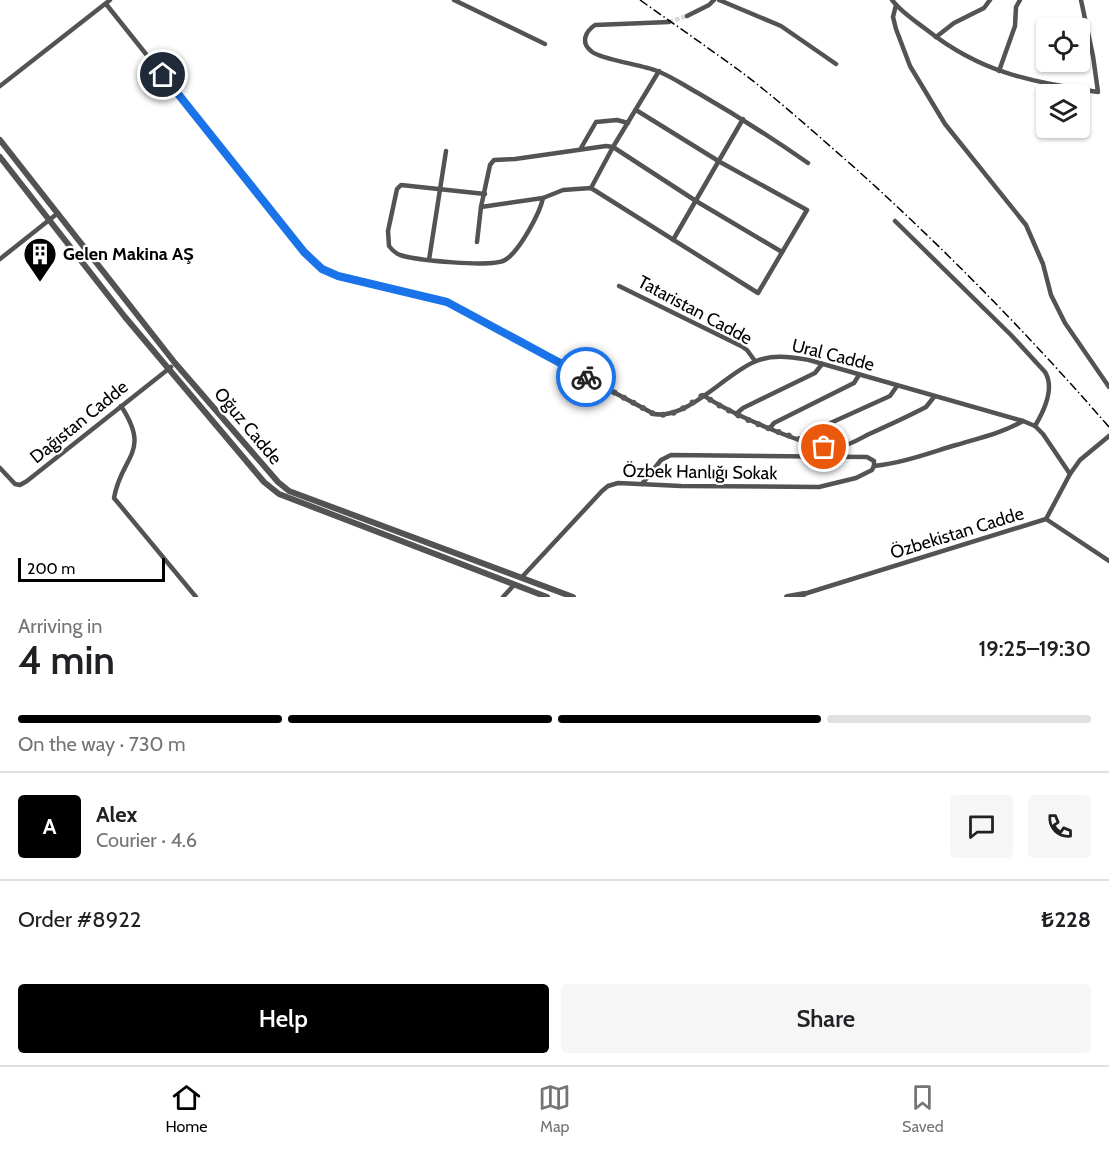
<!DOCTYPE html>
<html lang="en">
<head>
<meta charset="utf-8">
<style>
  :root { --surface:#fff; --page:#f6f6f6; --text:#202124; --muted:#757577; --line:#e0e0e0; --accent:#000 }
  body { margin:0; font-family:Cabin,sans-serif; background:var(--page); color:var(--text); height:100vh; display:flex; flex-direction:column; font-size:22px; white-space:nowrap }
  * { box-sizing:border-box; margin:0 }
  p { font-size:20px; color:var(--muted) }
  .icon { flex:none; width:33px; height:33px; fill:none; stroke:currentColor; stroke-width:2; stroke-linecap:round; stroke-linejoin:round }
  .map { position:relative; height:597px; overflow:hidden }
  .panel { display:flex; flex-direction:column; background:var(--surface); flex:1 }
  .panel>* { flex:none }
  .fabs { position:absolute; left:1036px; top:18px; display:grid; gap:12px }
  .fabs a { display:grid; place-items:center; width:54px; height:54px; border-radius:6px; background:var(--surface); box-shadow:0 2px 4px #0004; font-size:30px }
  .scale { position:absolute; left:18px; bottom:15px; width:147px; box-sizing:border-box; padding-left:6px; border:3px solid #000; border-top:0; font-size:16px; line-height:21px; white-space:nowrap; color:#000; -webkit-text-stroke:4px #fff; paint-order:stroke }
  .pin { position:absolute; display:grid; place-items:center; width:51px; height:51px; color:#fff; margin:-26px; border:3px solid #fff; border-radius:50%; box-shadow:0 2px 6px #0007 }
  .courier { position:absolute; display:grid; place-items:center; width:60px; height:60px; margin:-30px; border:4px solid #1a73e8; border-radius:50%; background:#fff; color:#222; box-shadow:0 2px 8px #0007 }
  .overview em { font-style:normal; font-weight:600 }
  .overview div { display:flex; flex-direction:column-reverse }
  .overview { display:flex; align-items:center; justify-content:space-between; height:102px; padding:0 18px }
  h1 { font-size:39px; font-weight:600; line-height:45px }
  .bar { display:grid; grid-template-columns:repeat(4,1fr); gap:9px 6px; align-content:center; height:72px; padding:0 18px }
  .bar i { height:8px; border-radius:4px; background:var(--line) }
  .bar .on { background:var(--accent) }
  .bar p { grid-column:span 4 }
  .line { display:flex; align-items:center; gap:15px; padding:0 18px; border-top:2px solid var(--line) }
  .line div { flex:1 }
  .round { display:grid; place-items:center; flex:none; width:63px; height:63px; border-radius:6px; background:var(--page) }
  .button { display:flex; gap:12px; margin-top:auto; padding:12px 18px }
  .button a { flex:1; height:69px; border-radius:6px; background:var(--accent); color:#fff; font-size:24px; font-weight:600; line-height:69px; text-align:center }
  .button a+a { background:var(--page); color:var(--text) }
  .menu { display:flex; justify-content:space-around; align-items:center; height:84px; border-top:2px solid var(--line); background:var(--surface); font-size:16px; color:var(--muted) }
  .menu a { display:grid; justify-items:center; gap:3px }
  .menu .on { color:var(--accent) }
  .map>svg:first-child { display:block }
</style>
</head>
<body>
<div class="map">
<svg width="1109" height="597" viewBox="0 0 1109 597">
  <rect width="100%" height="100%" fill="#fff"/>
  <g fill="none" stroke-linecap="round" stroke-linejoin="round">
    <path stroke="#d9d9d9" stroke-width="4.5" stroke-dasharray="4.5 2" stroke-linecap="butt" d="M 669,22 L 687,16"/>
    <g stroke="#535353" stroke-width="4.5">
      <path d="M 454,0 L 545,44"/>
      <path d="M 719,0 L 781,26 L 836,64"/>
      <path d="M 892,0 C 901,12 915,21 927,30 C 983,74 1030,81 1098,92 L 1093,56 L 1081,0"/>
      <path d="M 106,4 L 304,252 L 322,269 L 338,276 L 447,302 L 654,414 C 687,420 724,375 754,362 C 772,354 790,357 809,360 L 1023,421 L 1035,426 L 1043,434 L 1070,474 L 1046,519"/>
      <path d="M 896,5 L 893,17 L 896,29 L 910,66 L 945,124 L 1026,225 L 1043,264 L 1051,295 L 1065,323 L 1109,387"/>
      <path d="M 687,16 L 709,5 L 714,0"/>
      <path d="M 669,22 L 595,25 C 586,31 580,42 591,51 C 599,59 643,65 657,71 C 671,76 685,86 698,93 C 736,115 772,138 808,163"/>
      <path d="M 936,37 L 954,23 L 984,8 L 990,0"/>
      <path d="M 999,71 L 1015,26 L 1016,7 L 1020,0"/>
      <path d="M 0,86 L 110,0"/>
      <path d="M 581,148 L 596,122 L 617,120 L 628,123"/>
      <path d="M 591,188 L 613,147 L 659,71"/>
      <path d="M 485,194 L 401,185 L 397,189 L 388,231 L 389,246 C 392,250 395,253 400,255 C 416,260 491,268 505,260 C 519,252 540,213 543,198"/>
      <path d="M 481,207 L 543,198 L 563,190 L 591,188 L 758,293 L 807,210 L 720,162 L 636,110"/>
      <path d="M 895,221 L 1011,335 L 1045,372 C 1055,388 1044,411 1035,426"/>
      <path d="M 673,240 L 743,119"/>
      <path d="M 477,242 L 481,207 L 490,165 L 494,160 L 515,159 L 606,146 L 613,147 L 696,201 L 782,252"/>
      <path d="M 0,259 L 58,213"/>
      <path d="M 429,260 L 446,151"/>
      <path d="M 619,286 L 741,346 L 747,350 L 755,361"/>
      <path d="M 703,395 C 726,411 812,451 837,447 C 848,446 858,440 867,435 C 887,426 907,417 926,407 L 934,397"/>
      <path d="M 121,406 C 152,453 121,456 114,498 L 196,597"/>
      <path d="M 736,414 L 743,408 L 815,373 L 822,364"/>
      <path d="M 770,428 L 774,423 L 854,383 L 859,375"/>
      <path d="M 801,439 L 804,435 L 890,396 L 897,386"/>
      <path d="M 874,466 C 903,463 929,453 956,445 C 979,438 1002,433 1023,421"/>
      <path d="M 0,468 L 15,484 L 20,485 L 27,481 L 171,367"/>
      <path d="M 1070,474 L 1080,460 L 1109,436"/>
      <path d="M 642,484 L 661,460 L 671,455 L 867,457 L 874,461 L 874,466"/>
      <path d="M 522,577 L 602,491 L 608,486 L 618,483 L 681,486 L 819,487 L 856,478 L 872,470 L 874,466"/>
      <path d="M 804,594 L 1046,519 L 1109,561"/>
      <path d="M 503,597 L 514,585"/>
    </g>
    <g stroke="#535353" stroke-width="6">
      <path d="M 0,140 L 175,363 L 278,482 L 289,491 L 573,597"/>
      <path d="M 0,157 L 125,317 L 264,482 L 279,494 L 547,597"/>
      <path d="M 787,597 L 804,594"/>
    </g>
    <path stroke="#000" stroke-width="1.5" stroke-dasharray="9 3 1.5 3" stroke-linecap="butt" d="M 640,0 C 674,24 707,47 740,71 C 780,101 817,135 855,168 C 945,249 1029,335 1109,427"/>
  </g>
  <g fill="none" stroke-linecap="round" stroke-linejoin="round">
    <path stroke="#595959" stroke-width="6" stroke-dasharray="0 10.8" d="M 586,377 L 654,414 C 672,418 688,406 703,395 C 739,420 783,434 824,447"/>
    <path stroke="#1a73e8" stroke-width="8" d="M 163,75 L 304,252 L 322,269 L 338,276 L 447,302 L 586,377"/>
  </g>
  <defs>
    <g id="building-pin" transform="scale(1.725)"><path d="M0 17L-7.5 6A9.5 9.5 0 1 1 7.5 6Z" fill="#000" stroke="#fff"/><path d="M-4-6H4V6H1V3H-1V6H-4ZM-2.5-4.3h1.7v1.8h-1.7ZM.8-4.3h1.7v1.8H.8ZM-2.5-1h1.7V.8h-1.7ZM.8-1h1.7V.8H.8Z" fill="#fff"/></g>
  </defs>
  <g fill-rule="evenodd">
    <use href="#building-pin" x="40" y="254"/>
  </g>
  <g text-anchor="middle" dominant-baseline="central" stroke-width="4.5" stroke-linejoin="round" paint-order="stroke">
    <g font-size="18" font-weight="bold" fill="#000" stroke="#fff" text-anchor="start">
      <text x="63" y="254">Gelen Makina AŞ</text>
    </g>
    <g font-size="18" fill="#000" stroke="#fff">
      <text transform="translate(695 310) rotate(28)">Tataristan Cadde</text>
      <text transform="translate(833 355) rotate(14)">Ural Cadde</text>
      <text transform="translate(79 422) rotate(-39)">Dağıstan Cadde</text>
      <text transform="translate(248 426) rotate(50)">Oğuz Cadde</text>
      <text transform="translate(700 472) rotate(1)">Özbek Hanlığı Sokak</text>
      <text transform="translate(957 533) rotate(-17)">Özbekistan Cadde</text>
    </g>
  </g>
</svg>
<div class="fabs">
<a><svg class="icon" aria-label="locate" viewBox="0 0 24 24"><circle cx="12" cy="12" r="6"/><path d="M12 2v4M12 18v4M2 12h4M18 12h4"/></svg></a>
<a><svg class="icon" aria-label="layers" viewBox="0 0 24 24"><path d="M12 4l9 5-9 5-9-5zM3 14l9 5 9-5"/></svg></a>
</div>
<div class="scale">200 m</div>
<div class="pin" style="left:824px;top:447px;background:#ea580c"><svg class="icon" aria-label="bag" viewBox="0 0 24 24"><path d="M5 8h14l-1 12H6zM9 8a3 3 0 0 1 6 0"/></svg></div>
<div class="pin" style="left:163px;top:75px;background:#1f2937"><svg class="icon" aria-label="home" viewBox="0 0 24 24"><path d="M3 11l9-7 9 7M6 9v11h12V9"/></svg></div>
<div class="courier" style="left:586px;top:377px"><svg class="icon" aria-label="bike" viewBox="0 0 24 24"><circle cx="6" cy="16" r="4"/><circle cx="18" cy="16" r="4"/><path d="M6 16l4-8h5l3 8M10 8l3 8H6M13 5h3"/></svg></div>
</div>
<section class="panel">
<div class="overview"><div><h1>4 min</h1><p>Arriving in</p></div><em>19:25–19:30</em></div>
<div class="bar"><i class="on"></i><i class="on"></i><i class="on"></i><i></i><p>On the way · 730 m</p></div>
<div class="line" style="height:108px"><b class="round" style="background:var(--accent);color:#fff">A</b><div><b>Alex</b><p>Courier · 4.6</p></div><a class="round"><svg class="icon" aria-label="chat" viewBox="0 0 24 24"><path d="M4 5h16v11H9l-5 4z"/></svg></a><a class="round"><svg class="icon" aria-label="phone" viewBox="0 0 24 24"><path d="M5 4h4l2 5-3 2q2 4 5 5l2-3 5 2v4C11 20 4 13 5 4z"/></svg></a></div>
<div class="line" style="height:78px"><div>Order #8922</div><b>₺228</b></div>
<div class="button"><a>Help</a><a>Share</a></div>
</section>
<nav class="menu">
<a class="on"><svg class="icon" aria-label="home" viewBox="0 0 24 24"><path d="M3 11l9-7 9 7M6 9v11h12V9"/></svg>Home</a>
<a><svg class="icon" aria-label="map" viewBox="0 0 24 24"><path d="M3 6l6-2 6 2 6-2v14l-6 2-6-2-6 2zM9 4v14M15 6v14"/></svg>Map</a>
<a><svg class="icon" aria-label="saved" viewBox="0 0 24 24"><path d="M7 4h10v16l-5-4-5 4z"/></svg>Saved</a>
</nav>
</body>
</html>
